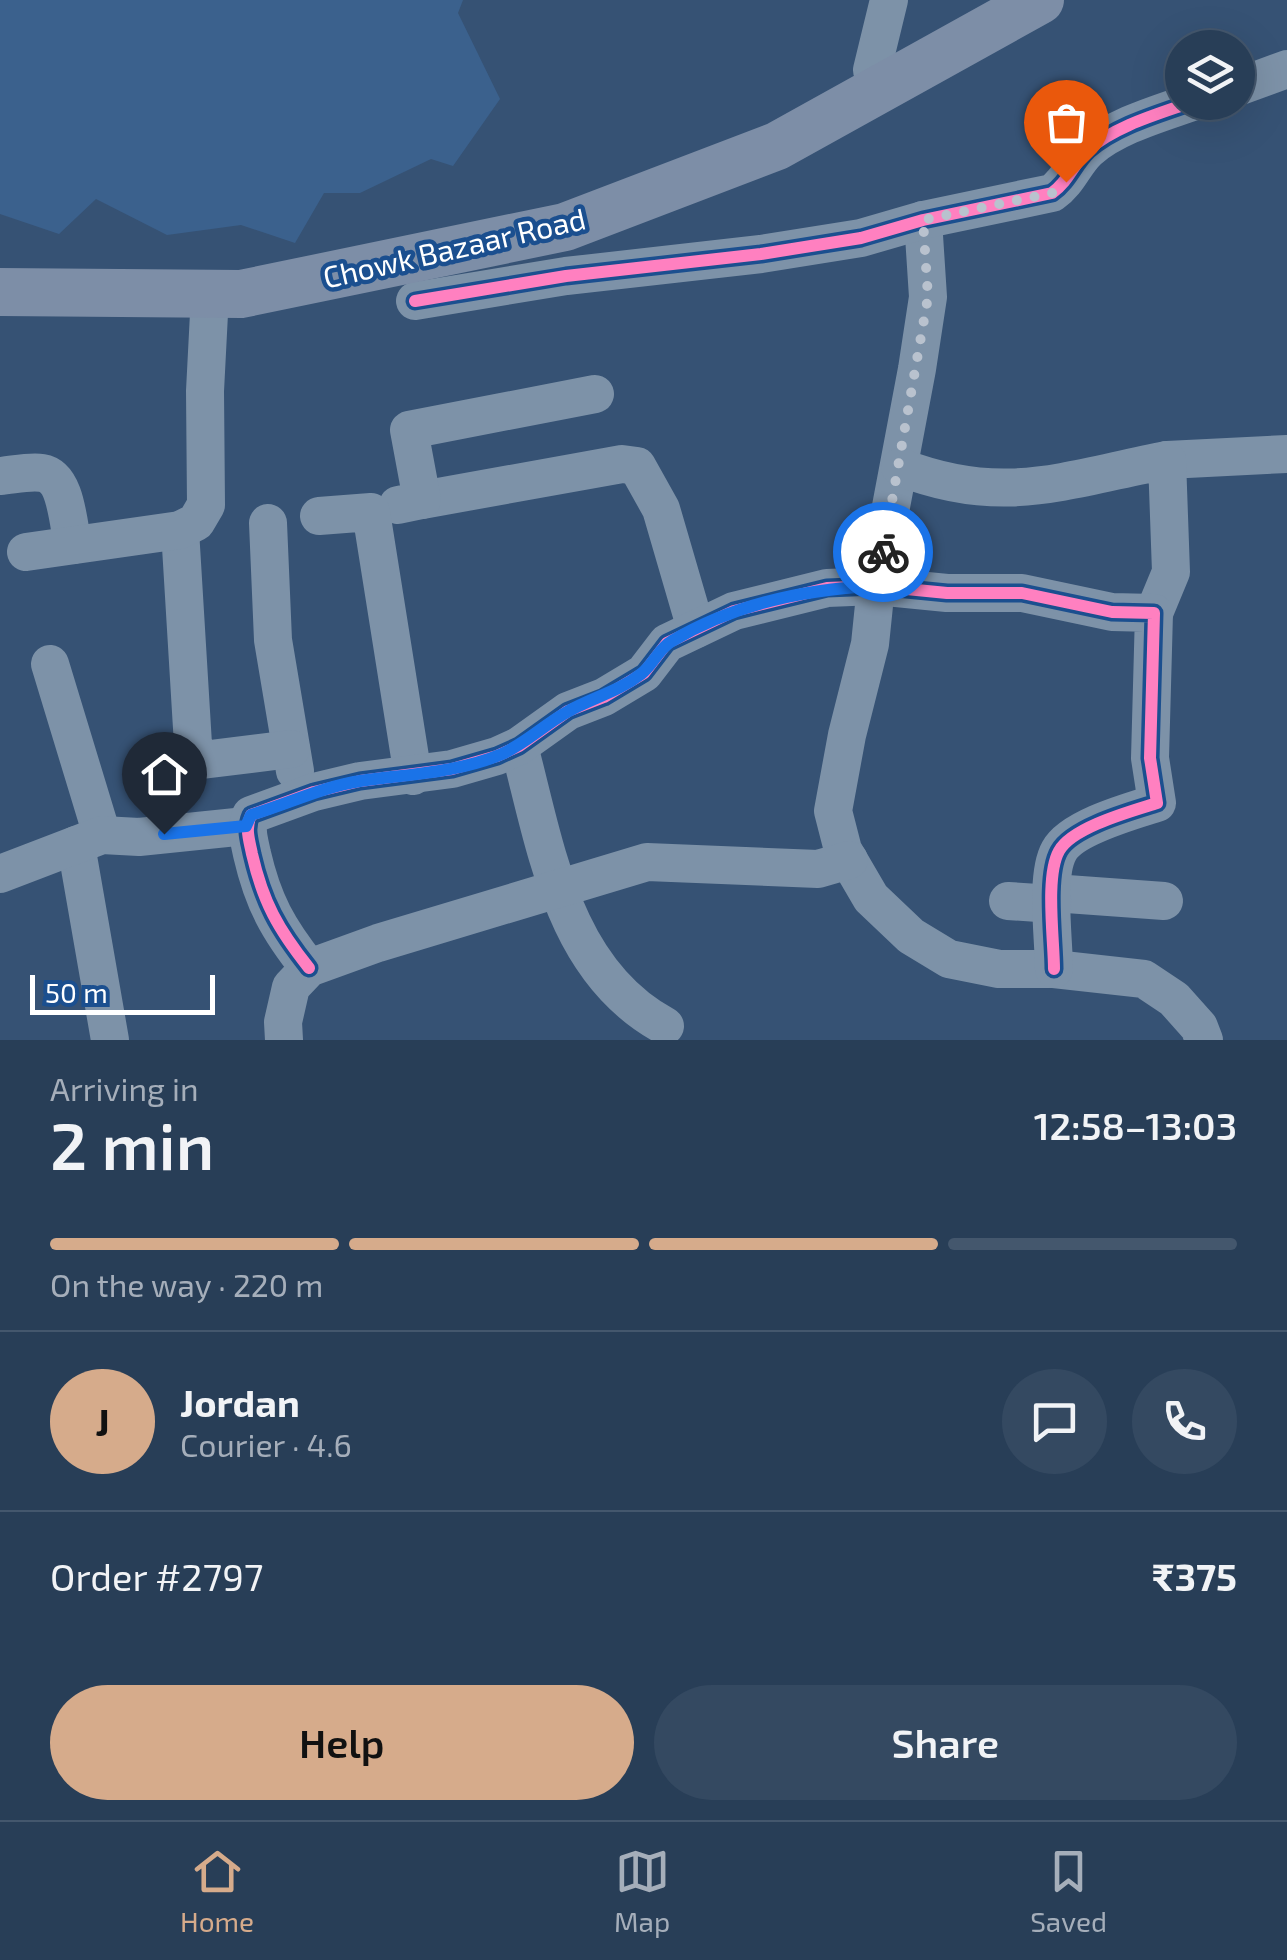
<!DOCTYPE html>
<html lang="en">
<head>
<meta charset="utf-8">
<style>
  :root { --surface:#283e57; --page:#344961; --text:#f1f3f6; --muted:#a5aeba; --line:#44576d; --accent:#d6ab8b }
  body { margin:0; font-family:"Exo 2",sans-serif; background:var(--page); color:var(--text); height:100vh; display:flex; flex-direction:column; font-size:38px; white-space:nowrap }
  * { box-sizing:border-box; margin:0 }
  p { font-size:32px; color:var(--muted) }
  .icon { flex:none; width:55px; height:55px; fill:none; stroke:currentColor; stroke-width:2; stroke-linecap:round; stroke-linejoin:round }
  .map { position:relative; height:1040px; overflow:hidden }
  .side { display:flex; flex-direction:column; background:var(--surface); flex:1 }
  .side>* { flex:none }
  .buttons { position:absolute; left:1165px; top:30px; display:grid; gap:20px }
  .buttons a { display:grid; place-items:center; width:90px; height:90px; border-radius:50%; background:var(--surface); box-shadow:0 10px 40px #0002,0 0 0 2px var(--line); font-size:50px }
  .scale { position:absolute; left:30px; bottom:25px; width:185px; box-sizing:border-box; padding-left:10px; border:5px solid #fff; border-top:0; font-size:28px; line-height:35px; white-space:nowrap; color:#fff; -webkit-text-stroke:8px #1b4f8f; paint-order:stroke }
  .pin { position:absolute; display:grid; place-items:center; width:85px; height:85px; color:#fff; margin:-102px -42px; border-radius:50% 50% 50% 0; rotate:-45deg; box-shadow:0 0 10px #0007 }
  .pin .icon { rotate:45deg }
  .courier { position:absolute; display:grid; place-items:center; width:100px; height:100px; margin:-50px; border:8px solid #1a73e8; border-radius:50%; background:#fff; color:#222; box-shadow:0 2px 12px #0007 }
  .head em { font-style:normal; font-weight:600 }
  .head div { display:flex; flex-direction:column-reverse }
  .head { display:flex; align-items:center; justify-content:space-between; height:170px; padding:0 50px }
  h1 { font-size:65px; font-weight:600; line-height:75px }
  .bar { display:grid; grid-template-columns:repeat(4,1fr); gap:15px 10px; align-content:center; height:120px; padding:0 50px }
  .bar i { height:12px; border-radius:8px; background:var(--line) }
  .bar .current { background:var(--accent) }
  .bar p { grid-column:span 4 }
  .line { display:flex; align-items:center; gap:25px; padding:0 50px; border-top:2px solid var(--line) }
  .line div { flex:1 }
  .round { display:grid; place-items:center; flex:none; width:105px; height:105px; border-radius:52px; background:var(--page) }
  .action { display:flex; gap:20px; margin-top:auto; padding:20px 50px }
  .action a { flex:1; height:115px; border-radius:60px; background:var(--accent); color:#111; font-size:40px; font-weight:600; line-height:115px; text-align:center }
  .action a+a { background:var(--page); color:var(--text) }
  .dock { display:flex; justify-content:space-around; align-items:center; height:140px; border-top:2px solid var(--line); background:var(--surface); font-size:28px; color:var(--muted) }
  .dock a { display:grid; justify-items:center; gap:5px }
  .dock .current { color:var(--accent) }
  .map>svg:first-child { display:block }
</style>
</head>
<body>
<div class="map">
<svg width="1287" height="1040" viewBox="0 0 1287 1040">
  <rect width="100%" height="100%" fill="#365274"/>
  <path fill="#3b618d" d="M 0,0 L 463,0 L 458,13 L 500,99 L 453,166 L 431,159 L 360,193 L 324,193 L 295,243 L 241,225 L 167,235 L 96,199 L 59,234 L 0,214 Z"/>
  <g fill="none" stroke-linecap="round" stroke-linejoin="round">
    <g stroke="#7d92a8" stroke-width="38">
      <path d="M 881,87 L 872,70 L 889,0"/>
      <path d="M 1238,87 L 1287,69"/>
      <path d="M 923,220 L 928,297 L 917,369 L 876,586 L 870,644 L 847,735 L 833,811 L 843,850 L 871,898 L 911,936 L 949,959 L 999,969 L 1054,969 L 1144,979 L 1174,999 L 1199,1027 L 1204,1040"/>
      <path d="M 415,301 L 566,276 L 761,254 L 861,238 L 923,220 L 1052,193 C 1069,181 1074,163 1088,150 C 1115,126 1158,114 1192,102"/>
      <path d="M 1167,460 L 1287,454"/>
      <path d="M 900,467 C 1003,507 1064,480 1167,460 L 1171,572 L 1154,613"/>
      <path d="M 0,476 C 13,475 29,471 42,473 C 67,477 68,525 73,545"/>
      <path d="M 422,500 L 622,464 L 637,466 L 661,509 L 696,629"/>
      <path d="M 398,505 L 422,500 L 409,430 L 595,394"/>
      <path d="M 319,516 L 371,512 L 413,776"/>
      <path d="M 268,523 L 273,640 L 295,771"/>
      <path d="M 180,530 L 194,761 L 291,749"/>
      <path d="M 26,552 L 180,530 L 196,522 L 206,505 L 205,391 L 210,294"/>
      <path d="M 50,664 L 102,835"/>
      <path d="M 519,746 C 546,848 563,971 665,1026"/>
      <path d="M 76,845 L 110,1040"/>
      <path d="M 0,874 L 102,835 L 139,837 L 246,826"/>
      <path d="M 1053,893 L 1164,901"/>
      <path d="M 1008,901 L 1053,904"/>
      <path d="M 309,968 C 278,929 263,902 252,854 C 249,839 245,829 251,815 L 314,792 L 360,781 L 452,769 L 497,756 L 519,746 L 568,711 L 604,697 L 644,673 L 667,643 L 734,611 L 827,588 L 876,586 L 947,593 L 1022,593 L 1112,612 L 1154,613 L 1150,758 L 1157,803 C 1132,811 1072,827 1059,851 C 1045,876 1054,940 1054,969"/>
      <path d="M 284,1040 L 283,1022 L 291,987 L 309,968 L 378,943 L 647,862 L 818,869 L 849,860"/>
    </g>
    <path stroke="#7d8ea7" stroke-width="48" d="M 0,292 L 241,294 L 565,227 L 777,146 L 1040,0"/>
    <g stroke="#1b4f8f" stroke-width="19">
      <g id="cycleway">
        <path d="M 415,301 L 566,276 L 761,254 L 861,238 L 923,220 L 1052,193 C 1069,181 1074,163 1088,150 C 1115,126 1158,114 1192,102"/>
        <path d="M 309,968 C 278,929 263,902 252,854 C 249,839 245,829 251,815 L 314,792 L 360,781 L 452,769 L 497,756 L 519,746 L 568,711 L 604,697 L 644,673 L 667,643 L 734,611 L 827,588 L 876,586 L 947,593 L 1022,593 L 1112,612 L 1154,613 L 1150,758 L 1157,803 C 1132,811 1072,827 1059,851 C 1045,876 1054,940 1054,969"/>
      </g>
    </g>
    <use href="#cycleway" stroke="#ff80c0" stroke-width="12"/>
  </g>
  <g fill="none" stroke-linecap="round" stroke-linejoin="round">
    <path stroke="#b9c2ce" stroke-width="10" stroke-dasharray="0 18" d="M 883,552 L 928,297 L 923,220 L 1052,193 L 1066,182"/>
    <path stroke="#1a73e8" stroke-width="12" d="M 164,834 L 246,826 L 251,815 C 288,804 322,787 360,781 C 408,774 457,773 502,754 C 526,743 544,725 567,712 C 591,698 618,692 641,674 C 653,665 659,648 672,641 C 734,604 805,589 876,586 L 883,552"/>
  </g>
  <g text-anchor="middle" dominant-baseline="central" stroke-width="9" stroke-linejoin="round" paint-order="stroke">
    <g font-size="30" fill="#fff" stroke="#1b4f8f">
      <text transform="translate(454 247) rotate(-13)">Chowk Bazaar Road</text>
    </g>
  </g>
</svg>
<div class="buttons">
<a><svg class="icon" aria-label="layers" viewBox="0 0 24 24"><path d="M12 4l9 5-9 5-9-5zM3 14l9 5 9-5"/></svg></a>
</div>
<div class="scale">50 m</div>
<div class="pin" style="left:1066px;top:182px;background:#ea580c"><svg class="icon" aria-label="bag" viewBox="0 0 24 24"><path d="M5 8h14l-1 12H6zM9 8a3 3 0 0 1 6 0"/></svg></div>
<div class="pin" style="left:164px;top:834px;background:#1f2937"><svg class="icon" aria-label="home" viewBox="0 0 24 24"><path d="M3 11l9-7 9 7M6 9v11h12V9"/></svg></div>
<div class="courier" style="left:883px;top:552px"><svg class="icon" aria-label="bike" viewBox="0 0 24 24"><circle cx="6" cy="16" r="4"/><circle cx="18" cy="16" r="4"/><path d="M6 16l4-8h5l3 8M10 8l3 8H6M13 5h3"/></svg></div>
</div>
<section class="side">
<div class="head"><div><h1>2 min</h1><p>Arriving in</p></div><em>12:58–13:03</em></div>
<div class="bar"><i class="current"></i><i class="current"></i><i class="current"></i><i></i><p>On the way · 220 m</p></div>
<div class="line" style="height:180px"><b class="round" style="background:var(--accent);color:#111">J</b><div><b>Jordan</b><p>Courier · 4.6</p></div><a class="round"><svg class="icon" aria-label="chat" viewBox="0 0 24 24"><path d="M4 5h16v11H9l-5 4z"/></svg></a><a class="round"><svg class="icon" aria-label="phone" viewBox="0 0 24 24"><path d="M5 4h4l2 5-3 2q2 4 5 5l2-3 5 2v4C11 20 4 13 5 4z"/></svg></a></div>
<div class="line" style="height:130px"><div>Order #2797</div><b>₹375</b></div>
<div class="action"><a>Help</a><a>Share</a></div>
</section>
<nav class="dock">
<a class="current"><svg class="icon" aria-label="home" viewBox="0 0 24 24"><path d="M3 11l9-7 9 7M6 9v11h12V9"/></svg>Home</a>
<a><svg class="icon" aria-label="map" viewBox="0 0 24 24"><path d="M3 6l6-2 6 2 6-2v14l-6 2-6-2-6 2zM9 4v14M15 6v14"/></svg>Map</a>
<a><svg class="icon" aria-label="saved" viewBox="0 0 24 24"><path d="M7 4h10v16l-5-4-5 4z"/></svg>Saved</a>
</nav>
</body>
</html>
